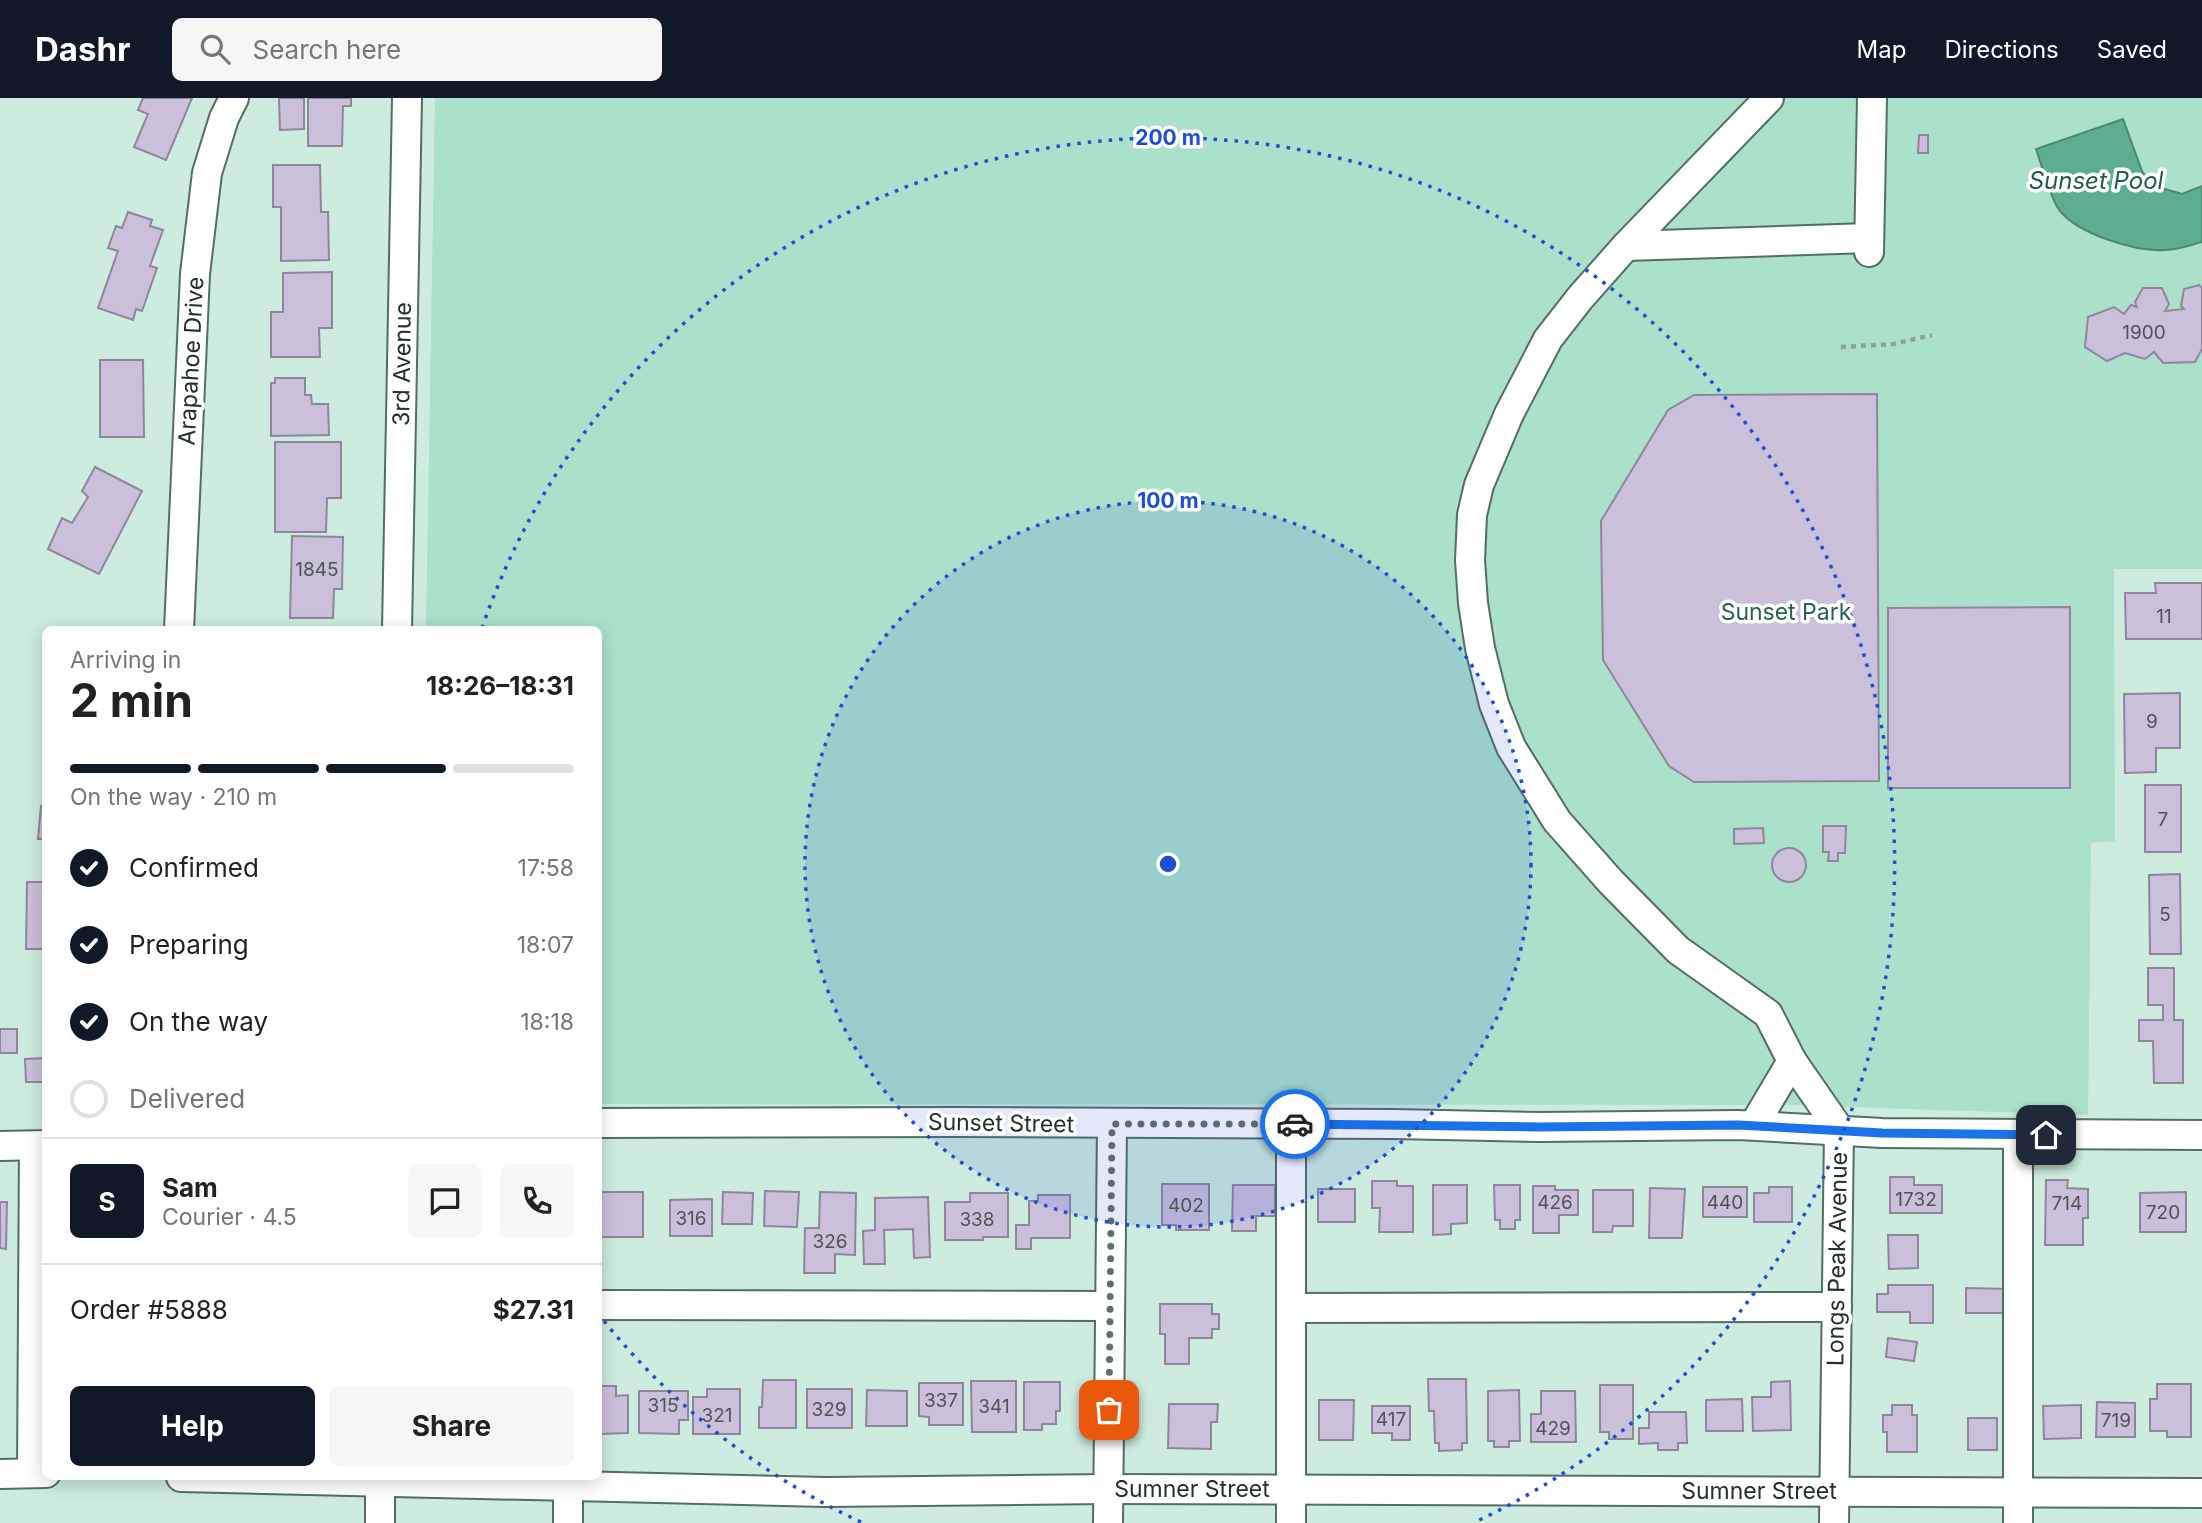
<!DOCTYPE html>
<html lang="en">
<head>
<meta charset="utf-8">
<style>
  :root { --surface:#fff; --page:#f6f6f6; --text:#222; --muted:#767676; --line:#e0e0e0; --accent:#111827 }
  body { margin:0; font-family:Inter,sans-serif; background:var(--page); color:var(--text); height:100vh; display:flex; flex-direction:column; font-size:26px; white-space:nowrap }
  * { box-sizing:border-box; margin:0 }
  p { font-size:23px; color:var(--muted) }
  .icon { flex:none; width:38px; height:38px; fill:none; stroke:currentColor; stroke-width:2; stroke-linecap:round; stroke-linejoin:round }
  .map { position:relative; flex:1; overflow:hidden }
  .sheet { position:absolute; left:42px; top:528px; width:560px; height:854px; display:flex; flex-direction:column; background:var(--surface); border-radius:10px; box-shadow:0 4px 18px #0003 }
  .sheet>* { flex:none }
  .pin { position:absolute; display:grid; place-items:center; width:60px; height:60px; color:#fff; margin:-30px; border-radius:14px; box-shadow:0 4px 10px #0006 }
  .courier { position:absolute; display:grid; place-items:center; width:70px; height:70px; margin:-35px; border:5px solid #1a73e8; border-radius:50%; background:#fff; color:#222; box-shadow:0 2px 9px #0007 }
  .headline em { font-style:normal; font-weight:700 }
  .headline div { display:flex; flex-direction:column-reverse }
  .headline { display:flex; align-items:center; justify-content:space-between; height:119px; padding:0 28px }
  h1 { font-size:46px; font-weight:700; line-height:52px }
  .bar { display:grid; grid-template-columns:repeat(4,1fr); gap:10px 7px; align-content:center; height:84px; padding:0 28px }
  .bar i { height:9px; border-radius:5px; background:var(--line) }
  .bar .selected { background:var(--accent) }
  .bar p { grid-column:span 4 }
  .line { display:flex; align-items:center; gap:18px; padding:0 28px; border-top:2px solid var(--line) }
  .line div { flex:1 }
  .round { display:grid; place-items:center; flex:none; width:74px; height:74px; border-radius:10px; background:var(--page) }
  ol { padding:0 28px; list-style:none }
  li { display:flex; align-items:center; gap:21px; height:77px }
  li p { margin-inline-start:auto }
  li .icon { padding:7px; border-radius:50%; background:var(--accent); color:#fff; stroke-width:4 }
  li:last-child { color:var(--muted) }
  li i { width:38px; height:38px; border:4px solid var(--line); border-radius:50% }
  .action { display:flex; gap:14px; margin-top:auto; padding:14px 28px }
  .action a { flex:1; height:80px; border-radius:10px; background:var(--accent); color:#fff; font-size:28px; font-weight:700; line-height:80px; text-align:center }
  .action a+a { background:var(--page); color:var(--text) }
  header { display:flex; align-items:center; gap:42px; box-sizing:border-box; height:98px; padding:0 35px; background:var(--accent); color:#fff }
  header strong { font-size:33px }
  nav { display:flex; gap:38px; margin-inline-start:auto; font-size:24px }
  .search { width:490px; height:63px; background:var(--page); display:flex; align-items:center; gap:18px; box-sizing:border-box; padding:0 24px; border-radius:10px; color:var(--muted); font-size:26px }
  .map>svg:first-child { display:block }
</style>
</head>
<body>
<header>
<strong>Dashr</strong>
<div class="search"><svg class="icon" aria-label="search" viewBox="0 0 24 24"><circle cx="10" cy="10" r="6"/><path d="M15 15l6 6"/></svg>Search here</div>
<nav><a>Map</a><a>Directions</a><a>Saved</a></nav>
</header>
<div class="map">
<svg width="2202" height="1425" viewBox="0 0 2202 1425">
  <rect width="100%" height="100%" fill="#cdebdf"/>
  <path fill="#abe0cb" d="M 435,0 L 2202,0 L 2202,471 L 2114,471 L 2115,743 L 2091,745 L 2088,1017 L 1791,1007 L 599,1006 L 598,532 L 426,532 Z"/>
  <path fill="#5dad91" stroke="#4c8872" stroke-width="2" d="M 2123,21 L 2142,73 L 2151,87 L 2182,96 L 2202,88 L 2202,144 C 2190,147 2177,152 2165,152 C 2135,154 2079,136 2060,113 C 2051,103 2041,65 2036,51 Z"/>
  <g fill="#cbc0d9" stroke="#90869c" stroke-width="2">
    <path d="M 143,0 L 192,0 L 166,62 L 134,49 L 148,16 L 138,12 Z"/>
    <path d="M 279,0 L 304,0 L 304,31 L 280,32 Z"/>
    <path d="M 308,0 L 351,0 L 351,8 L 343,8 L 342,48 L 308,48 Z"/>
    <path d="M 1919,37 L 1928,37 L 1928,55 L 1918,55 Z"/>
    <path d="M 273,67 L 320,67 L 321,114 L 328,114 L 329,162 L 281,163 L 281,109 L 273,109 Z"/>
    <path d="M 128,114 L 152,122 L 150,128 L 163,132 L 150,168 L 157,170 L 142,213 L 136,211 L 133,222 L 98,210 L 118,153 L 108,150 L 116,128 L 122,130 Z"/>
    <path d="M 332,174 L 332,230 L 319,230 L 320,259 L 271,259 L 271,214 L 283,214 L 283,175 Z"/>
    <path d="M 2199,187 L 2202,190 L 2202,251 L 2195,264 L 2163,265 L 2154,254 L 2145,261 L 2125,255 L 2107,263 L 2085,249 L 2088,219 L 2114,209 L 2124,216 L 2131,207 L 2137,209 L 2135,204 L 2143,190 L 2162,190 L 2169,206 L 2165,213 L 2184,211 L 2181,208 L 2184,191 Z"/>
    <path d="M 100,262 L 143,262 L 144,339 L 100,339 Z"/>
    <path d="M 275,280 L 305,280 L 305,297 L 311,297 L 312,306 L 328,306 L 329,337 L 271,338 L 271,285 L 275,285 Z"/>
    <path d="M 1877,296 L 1879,683 L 1694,684 L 1669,668 L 1603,562 L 1601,423 L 1668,312 L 1694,297 Z"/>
    <path d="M 275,344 L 341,344 L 341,400 L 327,400 L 326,434 L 275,434 Z"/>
    <path d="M 95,369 L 142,393 L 99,476 L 48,451 L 62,420 L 72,425 L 88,399 L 82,393 Z"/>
    <path d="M 292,438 L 343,439 L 342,491 L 334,491 L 333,520 L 290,520 Z"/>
    <path d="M 2155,485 L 2202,485 L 2202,541 L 2126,541 L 2125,495 L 2156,495 Z"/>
    <path d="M 2070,509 L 2070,690 L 1888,690 L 1888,510 Z"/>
    <path d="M 2180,595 L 2180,650 L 2156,650 L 2156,674 L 2125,675 L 2124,596 Z"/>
    <rect x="2145" y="687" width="36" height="67"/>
    <path d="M 41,708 L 46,708 L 46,741 L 38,741 Z"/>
    <path d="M 1823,728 L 1846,728 L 1845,755 L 1838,755 L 1838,763 L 1828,763 L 1829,754 L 1823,754 Z"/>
    <path d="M 1763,730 L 1764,745 L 1734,746 L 1734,731 Z"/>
    <circle cx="1789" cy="767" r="17"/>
    <path d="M 2180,776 L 2181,856 L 2150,856 L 2149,777 Z"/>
    <path d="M 27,784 L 46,784 L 46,867 L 45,851 L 26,851 Z"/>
    <path d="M 2148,870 L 2174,870 L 2174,922 L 2183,922 L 2183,985 L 2154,985 L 2153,943 L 2139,943 L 2139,922 L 2163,922 L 2163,907 L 2148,907 Z"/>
    <rect x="0" y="931" width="17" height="24"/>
    <path d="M 46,960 L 46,984 L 26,984 L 25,961 Z"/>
    <path d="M 1890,1079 L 1914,1079 L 1914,1087 L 1942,1087 L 1942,1115 L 1890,1115 Z"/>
    <path d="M 2046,1082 L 2068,1082 L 2067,1090 L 2088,1091 L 2088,1120 L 2083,1120 L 2083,1147 L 2045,1147 Z"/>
    <path d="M 1372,1083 L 1397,1083 L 1397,1088 L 1413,1088 L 1413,1134 L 1379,1134 L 1380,1110 L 1372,1110 Z"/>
    <path d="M 1162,1086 L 1209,1086 L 1209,1132 L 1176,1132 L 1176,1127 L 1162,1127 Z"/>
    <path d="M 1233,1087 L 1275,1087 L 1275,1118 L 1256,1118 L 1256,1133 L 1232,1133 Z"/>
    <path d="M 1433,1087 L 1467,1087 L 1467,1125 L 1451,1126 L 1451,1136 L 1433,1137 Z"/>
    <path d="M 1494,1087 L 1520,1087 L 1520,1122 L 1515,1122 L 1515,1131 L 1500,1131 L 1500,1122 L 1495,1122 Z"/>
    <path d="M 1533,1088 L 1555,1088 L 1555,1092 L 1578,1092 L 1578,1117 L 1559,1117 L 1559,1135 L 1533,1135 Z"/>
    <rect x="1703" y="1089" width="44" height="30"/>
    <path d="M 1769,1089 L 1792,1089 L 1792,1124 L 1754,1124 L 1754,1095 L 1769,1095 Z"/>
    <path d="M 1650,1090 L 1685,1091 L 1682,1140 L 1649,1140 Z"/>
    <rect x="1318" y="1091" width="37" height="33"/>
    <path d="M 1593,1092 L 1633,1092 L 1633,1128 L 1613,1128 L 1612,1134 L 1593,1134 Z"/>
    <path d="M 765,1093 L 799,1094 L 797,1129 L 764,1128 Z"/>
    <rect x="598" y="1094" width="45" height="45"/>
    <path d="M 723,1094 L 753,1095 L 752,1126 L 722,1126 Z"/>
    <path d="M 820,1094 L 856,1095 L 855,1157 L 835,1156 L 835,1175 L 804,1175 L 805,1130 L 819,1130 Z"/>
    <path d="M 2186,1094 L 2186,1134 L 2140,1134 L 2140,1095 Z"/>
    <path d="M 970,1095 L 1008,1095 L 1008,1139 L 983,1139 L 983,1142 L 945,1142 L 945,1104 L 970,1104 Z"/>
    <path d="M 1038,1097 L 1070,1097 L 1070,1140 L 1031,1140 L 1031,1151 L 1016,1151 L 1016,1127 L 1029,1127 L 1029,1103 L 1038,1103 Z"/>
    <path d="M 928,1099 L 930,1159 L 914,1160 L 913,1131 L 884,1132 L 885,1166 L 864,1166 L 863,1133 L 875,1132 L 875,1100 Z"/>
    <path d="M 712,1101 L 712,1138 L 670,1138 L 670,1102 Z"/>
    <path d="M 0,1104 L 7,1104 L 6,1151 L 0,1150 Z"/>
    <path d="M 1888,1137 L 1918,1137 L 1918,1170 L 1889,1171 Z"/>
    <path d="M 1888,1187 L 1933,1187 L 1933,1225 L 1910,1225 L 1910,1214 L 1877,1214 L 1877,1196 L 1888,1196 Z"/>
    <path d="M 1966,1190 L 2010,1191 L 2010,1215 L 1966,1215 Z"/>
    <path d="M 1160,1206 L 1212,1206 L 1212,1216 L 1219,1216 L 1219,1231 L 1212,1231 L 1212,1240 L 1189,1240 L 1189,1266 L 1165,1266 L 1165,1236 L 1160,1236 Z"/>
    <path d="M 1888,1240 L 1917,1244 L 1914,1263 L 1886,1259 Z"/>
    <path d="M 1428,1281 L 1466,1281 L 1467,1345 L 1462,1345 L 1462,1352 L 1439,1353 L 1439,1345 L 1435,1345 L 1434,1313 L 1429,1313 Z"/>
    <path d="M 763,1282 L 796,1282 L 796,1330 L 759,1330 L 759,1309 L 762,1309 Z"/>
    <path d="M 971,1283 L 1016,1283 L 1016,1334 L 972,1334 Z"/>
    <path d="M 1790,1283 L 1791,1332 L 1753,1333 L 1752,1299 L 1771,1299 L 1771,1284 Z"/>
    <path d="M 1024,1284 L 1060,1284 L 1060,1313 L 1056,1313 L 1056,1326 L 1042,1326 L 1042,1332 L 1024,1332 Z"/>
    <path d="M 919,1285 L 963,1285 L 963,1327 L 929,1327 L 929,1319 L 919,1318 Z"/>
    <path d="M 2157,1286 L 2191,1286 L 2191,1339 L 2167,1339 L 2167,1333 L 2150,1333 L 2150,1301 L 2157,1301 Z"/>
    <path d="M 1600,1287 L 1633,1287 L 1633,1341 L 1609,1341 L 1609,1334 L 1600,1334 Z"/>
    <path d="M 598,1288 L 616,1288 L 616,1298 L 628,1297 L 628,1335 L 598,1336 Z"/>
    <path d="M 707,1291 L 740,1291 L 740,1336 L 693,1336 L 693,1299 L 707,1299 Z"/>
    <rect x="807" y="1291" width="45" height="39"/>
    <path d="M 867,1292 L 907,1293 L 907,1328 L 866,1328 Z"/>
    <path d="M 1519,1292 L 1520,1343 L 1509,1343 L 1509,1349 L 1494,1349 L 1494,1343 L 1488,1343 L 1488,1293 Z"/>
    <path d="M 639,1293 L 688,1293 L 688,1322 L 679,1322 L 679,1336 L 639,1335 Z"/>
    <path d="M 1541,1293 L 1575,1293 L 1576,1344 L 1531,1344 L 1531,1316 L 1541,1316 Z"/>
    <path d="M 1742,1301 L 1743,1333 L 1706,1333 L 1706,1302 Z"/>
    <path d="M 1319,1302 L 1354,1302 L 1353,1342 L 1319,1342 Z"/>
    <path d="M 2097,1304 L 2135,1305 L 2135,1339 L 2096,1339 Z"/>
    <path d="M 1169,1306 L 1218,1306 L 1217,1324 L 1211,1324 L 1211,1351 L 1168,1350 Z"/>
    <path d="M 1892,1307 L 1912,1307 L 1912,1317 L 1917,1317 L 1917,1354 L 1887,1354 L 1887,1334 L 1883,1334 L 1883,1317 L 1892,1317 Z"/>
    <path d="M 2081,1307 L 2081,1340 L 2044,1341 L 2043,1308 Z"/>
    <path d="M 1372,1308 L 1410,1308 L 1410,1342 L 1392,1342 L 1392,1335 L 1372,1335 Z"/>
    <path d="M 1649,1314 L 1686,1314 L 1687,1345 L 1678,1345 L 1678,1352 L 1658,1352 L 1658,1345 L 1639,1346 L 1639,1330 L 1649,1330 Z"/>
    <rect x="1968" y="1320" width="29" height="32"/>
  </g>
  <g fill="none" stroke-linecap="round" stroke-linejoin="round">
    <g stroke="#536e63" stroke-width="32">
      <g id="minor">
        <path d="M 1769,0 L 1626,148 L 1580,200 L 1548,241 L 1509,316 L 1479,387 L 1472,417 L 1470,462 L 1473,505 L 1480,550 L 1494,606 L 1511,649 L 1557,723 L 1611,784 L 1678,852 L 1768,916 L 1792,963 L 1839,1031 L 1834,1425"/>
        <path d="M 1626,148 L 1869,140"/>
        <path d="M 1869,154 L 1872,0"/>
        <path d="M 179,532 L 195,176 L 207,75 L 224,20 L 234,0"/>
        <path d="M 397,532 L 407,0"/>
        <path d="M 598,1025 L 956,1024 L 1393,1026 L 1541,1029 L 1738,1027 L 1882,1035 L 2202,1037"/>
        <path d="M 1754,1027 L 1792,963"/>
        <path d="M 0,1048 L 46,1047"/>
        <path d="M 598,1207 L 1110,1208"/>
        <path d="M 1291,1210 L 1837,1209"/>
        <path d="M 32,1375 L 34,1048"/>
        <path d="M 0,1376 L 46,1375"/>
        <path d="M 181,1379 L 826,1394 L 1108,1391 L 2202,1395"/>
        <path d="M 380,1425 L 380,1379"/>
        <path d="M 568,1425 L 568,1379"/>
        <path d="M 1108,1425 L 1112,1026"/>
        <path d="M 1291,1425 L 1291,1026"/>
        <path d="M 2018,1425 L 2018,1037"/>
      </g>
    </g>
    <path stroke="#8ca399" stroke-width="4.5" stroke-dasharray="5 5" stroke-linecap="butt" d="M 1841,249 L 1894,246 L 1932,237"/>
    <use href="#minor" stroke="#fff" stroke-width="28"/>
  </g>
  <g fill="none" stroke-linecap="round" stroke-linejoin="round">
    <path stroke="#5f716a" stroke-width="7" stroke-dasharray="0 12.6" d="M 1109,1312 L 1112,1026 L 1295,1026"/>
    <path stroke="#1a73e8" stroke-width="9" d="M 1295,1026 L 1541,1029 L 1738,1027 L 1882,1035 L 2046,1037"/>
  </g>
  <circle cx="1168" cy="766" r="363" fill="#1d4ed8" fill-opacity=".12"/>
  <g fill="none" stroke="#1d4ed8" stroke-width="3.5" stroke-dasharray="3.5 7">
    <circle cx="1168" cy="766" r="363"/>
    <path d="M861 1424A726 726 0 0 1 600 1218M482 530A726 726 0 1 1 1475 1424"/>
  </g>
  <g text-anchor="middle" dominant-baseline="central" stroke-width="7" stroke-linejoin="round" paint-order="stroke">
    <g font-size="19" fill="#4e5456">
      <text x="2144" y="234">1900</text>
      <text x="317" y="471">1845</text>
      <text x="2164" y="518">11</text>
      <text x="2152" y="623">9</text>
      <text x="2163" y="721">7</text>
      <text x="2165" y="816">5</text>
      <text x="1916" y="1101">1732</text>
      <text x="1555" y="1104">426</text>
      <text x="1725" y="1104">440</text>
      <text x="2067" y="1105">714</text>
      <text x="1186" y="1107">402</text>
      <text x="2163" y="1114">720</text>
      <text x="691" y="1120">316</text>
      <text x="977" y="1121">338</text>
      <text x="830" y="1143">326</text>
      <text x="941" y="1302">337</text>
      <text x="663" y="1307">315</text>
      <text x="994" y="1308">341</text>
      <text x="829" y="1311">329</text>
      <text x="717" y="1317">321</text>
      <text x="1391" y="1321">417</text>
      <text x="2116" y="1322">719</text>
      <text x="1553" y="1330">429</text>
    </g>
    <g font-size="23" fill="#24302b" stroke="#fff">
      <text transform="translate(191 263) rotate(-87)">Arapahoe Drive</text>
      <text transform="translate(402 266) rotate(-89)">3rd Avenue</text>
      <text transform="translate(1001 1025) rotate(1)">Sunset Street</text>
      <text transform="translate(1837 1161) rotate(-89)">Longs Peak Avenue</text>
      <text x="1192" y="1391">Sumner Street</text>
      <text x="1759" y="1393">Sumner Street</text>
    </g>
    <g font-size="23" fill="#266450" stroke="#fff">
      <text x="1786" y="514">Sunset Park</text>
    </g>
    <g font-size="24" font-style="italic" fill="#205e4a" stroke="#fff">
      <text x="2096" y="82">Sunset Pool</text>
    </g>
  </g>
  <circle cx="1168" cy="766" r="10" fill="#1d4ed8" stroke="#fff" stroke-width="3.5"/>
  <g font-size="21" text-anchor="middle" font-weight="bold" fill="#1d4ed8" stroke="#fff" stroke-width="7" stroke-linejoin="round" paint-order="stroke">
    <text x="1168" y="47">200 m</text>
    <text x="1168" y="410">100 m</text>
  </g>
</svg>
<div class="pin" style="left:1109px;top:1312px;background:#ea580c"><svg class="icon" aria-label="bag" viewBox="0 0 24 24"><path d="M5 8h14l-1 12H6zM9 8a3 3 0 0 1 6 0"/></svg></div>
<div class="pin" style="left:2046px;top:1037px;background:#1f2937"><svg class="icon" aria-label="home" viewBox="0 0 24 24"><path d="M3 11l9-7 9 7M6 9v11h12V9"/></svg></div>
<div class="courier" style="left:1295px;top:1026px"><svg class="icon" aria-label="car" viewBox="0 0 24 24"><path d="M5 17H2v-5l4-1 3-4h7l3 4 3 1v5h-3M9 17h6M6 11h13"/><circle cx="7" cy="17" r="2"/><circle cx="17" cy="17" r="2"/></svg></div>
<section class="sheet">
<div class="headline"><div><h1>2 min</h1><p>Arriving in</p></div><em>18:26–18:31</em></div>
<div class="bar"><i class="selected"></i><i class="selected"></i><i class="selected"></i><i></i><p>On the way · 210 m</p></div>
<ol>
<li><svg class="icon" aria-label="check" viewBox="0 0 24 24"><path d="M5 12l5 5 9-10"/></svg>Confirmed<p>17:58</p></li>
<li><svg class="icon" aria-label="check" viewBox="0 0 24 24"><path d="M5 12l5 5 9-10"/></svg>Preparing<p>18:07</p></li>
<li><svg class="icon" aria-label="check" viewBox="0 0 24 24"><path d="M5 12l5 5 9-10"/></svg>On the way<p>18:18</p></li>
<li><i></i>Delivered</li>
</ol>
<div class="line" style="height:126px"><b class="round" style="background:var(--accent);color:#fff">S</b><div><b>Sam</b><p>Courier · 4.5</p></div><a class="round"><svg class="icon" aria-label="chat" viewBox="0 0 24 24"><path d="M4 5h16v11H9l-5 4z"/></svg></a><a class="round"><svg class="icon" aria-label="phone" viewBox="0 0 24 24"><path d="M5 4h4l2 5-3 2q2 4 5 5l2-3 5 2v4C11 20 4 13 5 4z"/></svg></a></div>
<div class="line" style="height:91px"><div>Order #5888</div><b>$27.31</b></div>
<div class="action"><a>Help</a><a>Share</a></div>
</section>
</div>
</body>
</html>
